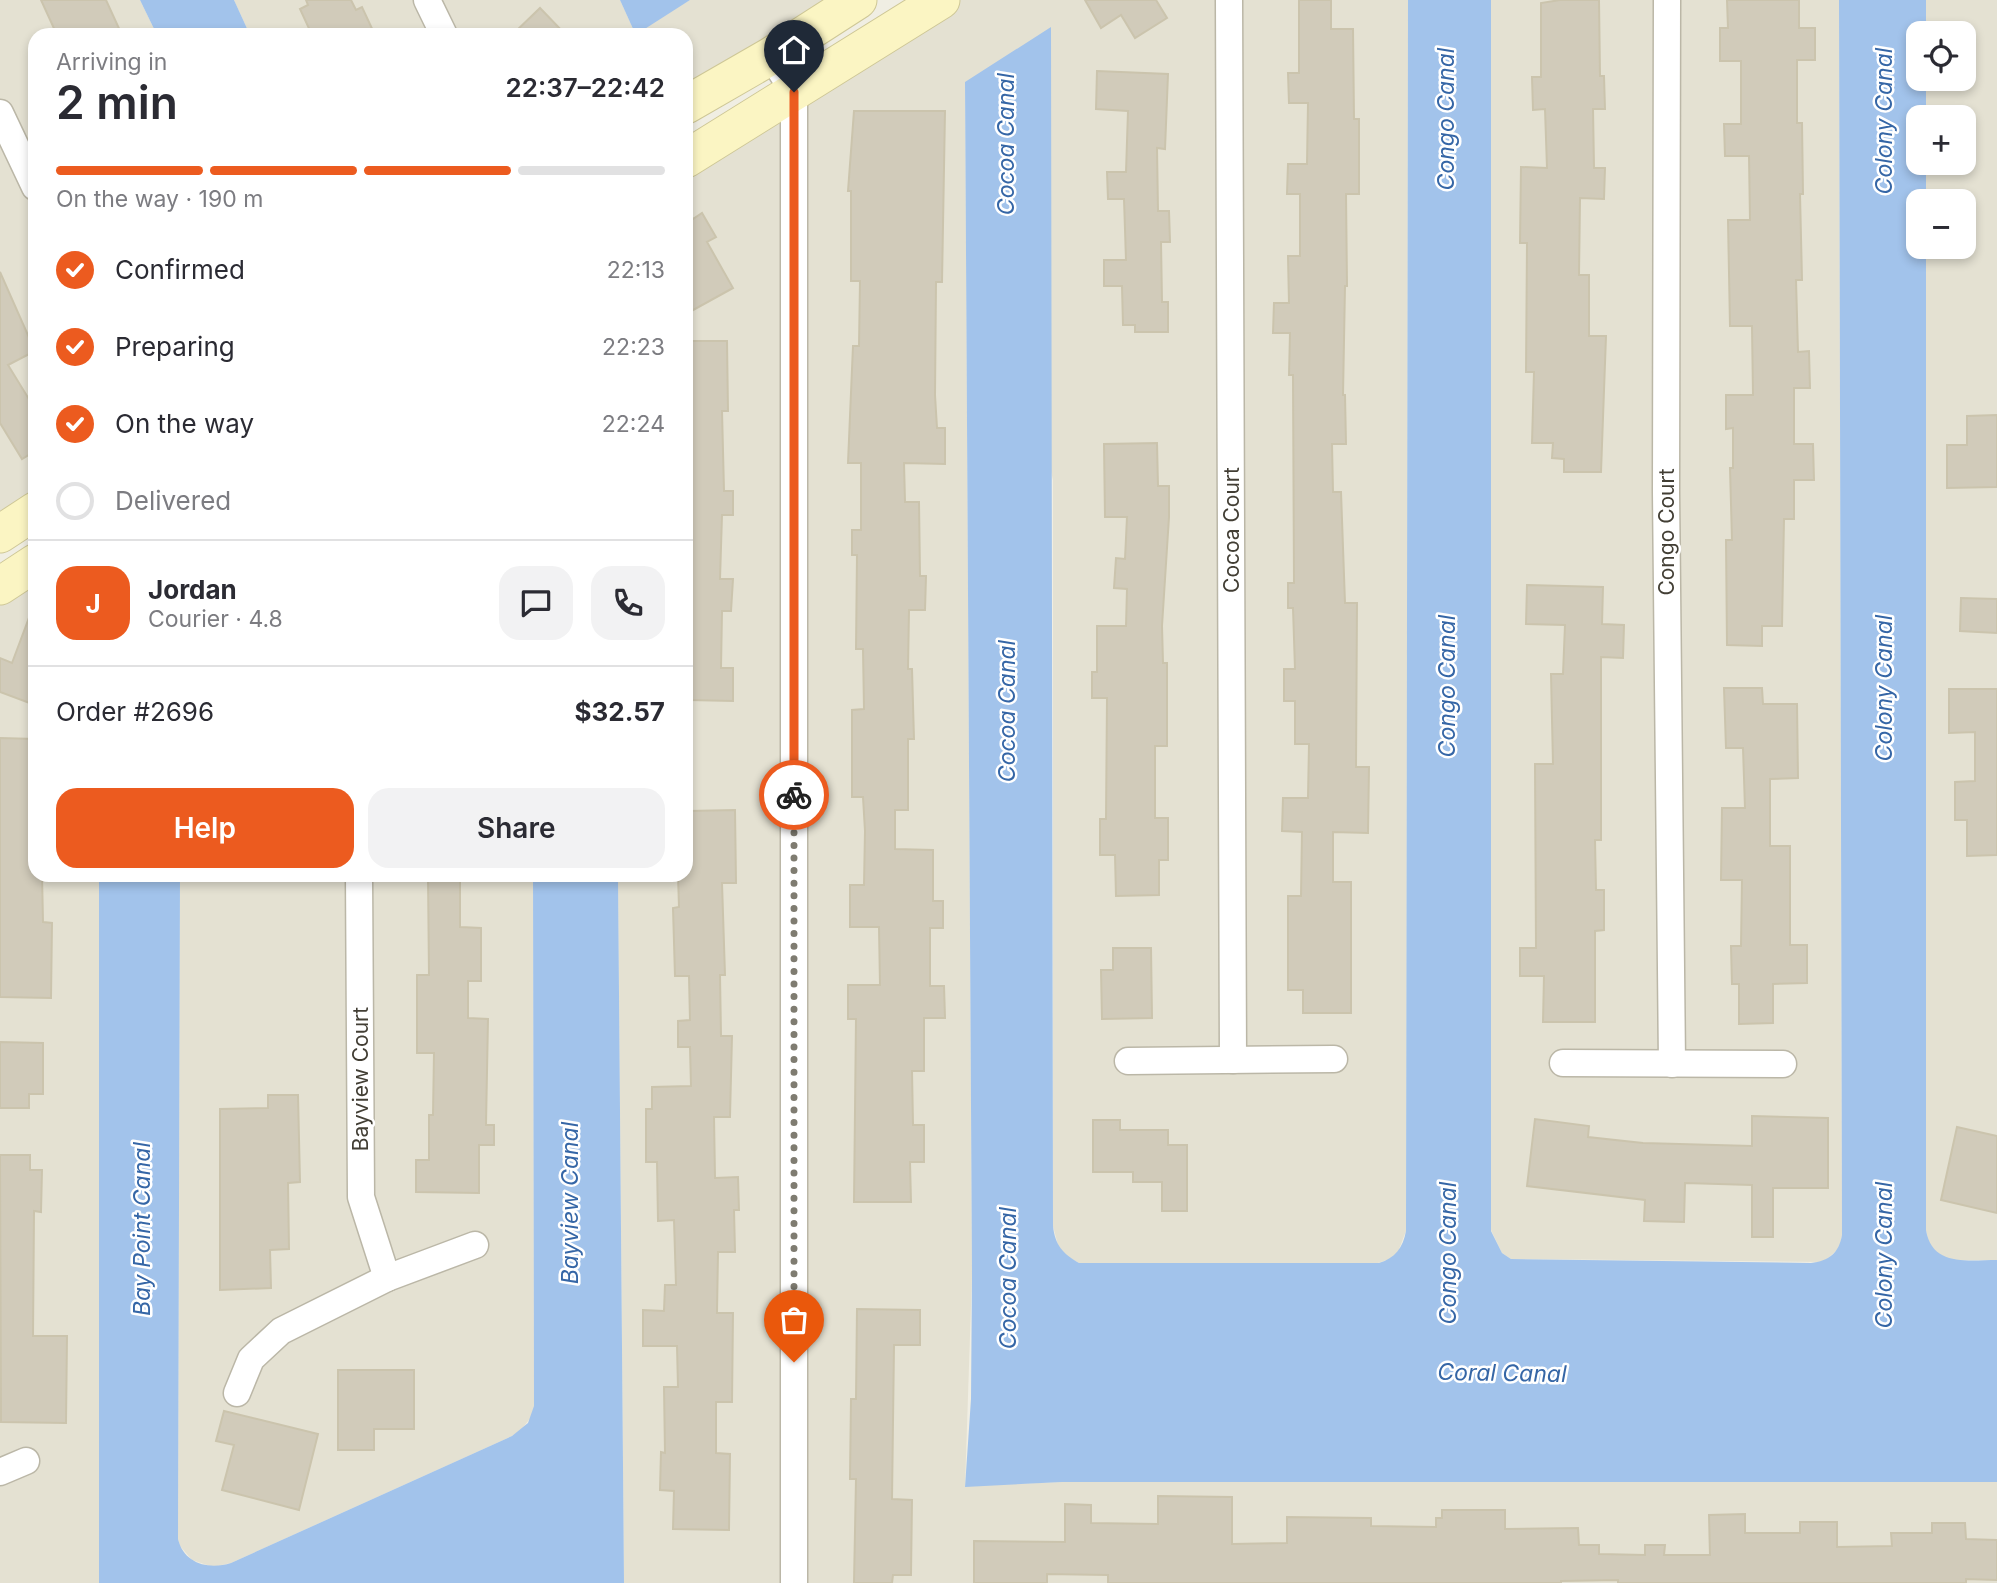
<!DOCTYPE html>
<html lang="en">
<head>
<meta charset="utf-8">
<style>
  :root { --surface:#fff; --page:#f2f2f3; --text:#2b2b33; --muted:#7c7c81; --line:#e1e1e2; --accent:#ec5b1f }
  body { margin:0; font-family:Inter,sans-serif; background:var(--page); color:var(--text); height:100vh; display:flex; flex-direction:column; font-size:26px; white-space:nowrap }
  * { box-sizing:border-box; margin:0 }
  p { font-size:23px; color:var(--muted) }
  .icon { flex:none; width:38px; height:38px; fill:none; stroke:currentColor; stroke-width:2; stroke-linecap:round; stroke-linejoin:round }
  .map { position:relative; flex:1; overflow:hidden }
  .drawer { position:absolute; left:28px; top:28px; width:665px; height:854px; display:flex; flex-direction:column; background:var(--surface); border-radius:21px; box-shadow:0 4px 10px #0003 }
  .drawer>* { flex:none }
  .controls { position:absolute; left:1906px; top:21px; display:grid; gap:14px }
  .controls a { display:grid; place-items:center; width:70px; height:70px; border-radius:14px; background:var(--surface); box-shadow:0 4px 10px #0003; font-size:35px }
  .pin { position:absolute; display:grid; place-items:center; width:60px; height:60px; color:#fff; margin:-72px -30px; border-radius:50% 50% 50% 0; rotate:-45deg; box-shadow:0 0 7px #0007 }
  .pin .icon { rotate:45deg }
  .courier { position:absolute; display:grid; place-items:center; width:70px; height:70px; margin:-35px; border:5px solid #ec5b1f; border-radius:50%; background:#fff; color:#222; box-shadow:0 2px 9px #0007 }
  .headline em { font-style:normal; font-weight:600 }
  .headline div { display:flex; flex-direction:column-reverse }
  .headline { display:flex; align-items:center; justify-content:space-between; height:119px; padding:0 28px }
  h1 { font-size:46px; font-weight:600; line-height:52px }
  .bar { display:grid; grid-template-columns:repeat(4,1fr); gap:10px 7px; align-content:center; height:84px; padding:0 28px }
  .bar i { height:9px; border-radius:5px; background:var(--line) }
  .bar .active { background:var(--accent) }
  .bar p { grid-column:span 4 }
  .line { display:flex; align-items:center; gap:18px; padding:0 28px; border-top:2px solid var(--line) }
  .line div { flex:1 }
  .round { display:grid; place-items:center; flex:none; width:74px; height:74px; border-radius:21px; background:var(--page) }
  ol { padding:0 28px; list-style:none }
  li { display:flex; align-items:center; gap:21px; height:77px }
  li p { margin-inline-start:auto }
  li .icon { padding:7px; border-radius:50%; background:var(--accent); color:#fff; stroke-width:4 }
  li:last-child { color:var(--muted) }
  li i { width:38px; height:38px; border:4px solid var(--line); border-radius:50% }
  .cta { display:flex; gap:14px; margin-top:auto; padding:14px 28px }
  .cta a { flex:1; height:80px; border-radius:21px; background:var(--accent); color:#fff; font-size:28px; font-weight:600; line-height:80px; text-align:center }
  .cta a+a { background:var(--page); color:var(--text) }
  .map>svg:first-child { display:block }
</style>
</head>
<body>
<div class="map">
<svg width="1997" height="1583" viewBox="0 0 1997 1583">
  <rect width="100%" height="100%" fill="#f0eee3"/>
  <g fill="#e4e1d2">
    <path d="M 0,0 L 140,0 L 157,35 L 35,35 L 35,496 L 0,519 Z"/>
    <path d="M 234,0 L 620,0 L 634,31 L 690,0 L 832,0 L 686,91 L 686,35 L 250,35 Z"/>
    <path d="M 956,0 L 1408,0 L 1406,1231 L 1398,1252 L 1390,1259 L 1378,1263 L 1079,1263 L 1065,1255 L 1058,1245 L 1053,1226 L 1053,480 L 965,82 L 972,1276 L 965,1486 L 1062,1482 L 1997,1482 L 1997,1583 L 624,1583 L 618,875 L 686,875 L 686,169 Z"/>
    <path d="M 1491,0 L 1839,0 L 1842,1235 L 1840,1247 L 1824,1262 L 1511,1259 L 1502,1253 L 1491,1230 Z"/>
    <path d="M 1926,0 L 1997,0 L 1997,1260 L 1949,1260 L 1939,1256 L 1929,1244 L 1926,1230 L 1926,247 L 1964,247 L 1964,201 L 1926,201 L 1926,163 L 1964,163 L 1964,117 L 1926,117 L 1926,79 L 1964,79 L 1964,33 L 1926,33 Z"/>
    <path d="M 35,577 L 35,875 L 99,875 L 99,1583 L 0,1583 L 0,599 Z"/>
    <path d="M 180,875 L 533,875 L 534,1407 L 532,1416 L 521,1430 L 512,1436 L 231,1563 L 213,1567 L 192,1560 L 180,1546 L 178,1539 Z"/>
  </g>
  <g fill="#a2c3eb">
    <path d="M 140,0 L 234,0 L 250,35 L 157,35 Z"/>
    <path d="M 620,0 L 690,0 L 640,32 L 634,31 Z"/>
    <path d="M 1408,0 L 1491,0 L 1491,1231 L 1502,1253 L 1511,1259 L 1811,1263 C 1829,1261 1839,1253 1842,1235 L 1839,0 L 1926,0 L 1926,33 L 1918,33 L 1918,79 L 1926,79 L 1926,117 L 1918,117 L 1918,163 L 1926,163 L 1926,201 L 1918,201 L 1918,247 L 1926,247 L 1926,1230 C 1932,1267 1968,1260 1997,1260 L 1997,1482 L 1062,1482 L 965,1487 L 971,1399 L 972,1276 L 965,82 L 1051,27 L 1053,1226 C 1055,1245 1063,1254 1079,1263 L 1379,1263 C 1395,1258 1403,1248 1406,1231 Z"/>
    <path d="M 99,875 L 180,875 L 178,1539 C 184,1564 209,1570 231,1563 L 512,1436 L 528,1423 L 534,1406 L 533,875 L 618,875 L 624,1583 L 99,1583 Z"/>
  </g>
  <g fill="#d1cbba" stroke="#cbc4ad" stroke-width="2">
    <path d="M 41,0 L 106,0 L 122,35 L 57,35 Z"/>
    <path d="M 306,0 L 351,0 L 356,10 L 362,7 L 375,35 L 312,35 L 300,9 L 308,5 Z"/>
    <path d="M 1085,0 L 1156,0 L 1167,18 L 1135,38 L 1121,15 L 1101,28 Z"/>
    <path d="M 1299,0 L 1331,0 L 1331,29 L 1353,29 L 1354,119 L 1359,119 L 1359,194 L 1346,194 L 1347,286 L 1345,286 L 1343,395 L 1345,395 L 1346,444 L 1332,444 L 1333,492 L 1341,492 L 1345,603 L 1357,603 L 1356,767 L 1369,767 L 1368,833 L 1333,832 L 1333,882 L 1351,882 L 1351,1013 L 1303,1013 L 1303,990 L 1288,990 L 1288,896 L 1301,896 L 1302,832 L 1282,831 L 1283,798 L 1308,798 L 1309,744 L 1295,744 L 1295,701 L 1284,701 L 1284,669 L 1295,669 L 1293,608 L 1288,608 L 1288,583 L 1294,583 L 1293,375 L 1289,375 L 1290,333 L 1273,333 L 1274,303 L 1289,303 L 1288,256 L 1300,256 L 1300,194 L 1287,194 L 1288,164 L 1307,164 L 1308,103 L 1289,103 L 1288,73 L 1299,73 Z"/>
    <path d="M 1560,0 L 1599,0 L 1600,76 L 1604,76 L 1605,109 L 1593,109 L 1594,168 L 1605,168 L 1604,199 L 1580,198 L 1579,275 L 1589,275 L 1589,336 L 1606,336 L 1601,472 L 1564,472 L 1564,459 L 1552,458 L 1553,443 L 1532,443 L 1534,372 L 1526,372 L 1527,243 L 1520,243 L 1521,167 L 1547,168 L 1545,109 L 1533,110 L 1532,77 L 1541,77 L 1541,3 Z"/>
    <path d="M 1727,0 L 1799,0 L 1799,28 L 1815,28 L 1815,60 L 1797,60 L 1797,123 L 1802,123 L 1803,194 L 1800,194 L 1802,280 L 1796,280 L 1798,352 L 1809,351 L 1810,388 L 1794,388 L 1794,444 L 1813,444 L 1814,480 L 1794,480 L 1794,519 L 1784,519 L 1782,626 L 1762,626 L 1762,646 L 1727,645 L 1726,540 L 1732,540 L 1730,468 L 1733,468 L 1733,428 L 1726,429 L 1726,395 L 1753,395 L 1752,326 L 1730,326 L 1728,220 L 1750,220 L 1749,156 L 1725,156 L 1724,124 L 1741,124 L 1741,61 L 1720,61 L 1720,28 L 1728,28 Z"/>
    <path d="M 540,8 L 566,35 L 512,35 Z"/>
    <path d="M 1097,71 L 1168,74 L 1165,149 L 1157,148 L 1158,211 L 1169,211 L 1170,242 L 1161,242 L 1162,302 L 1168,302 L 1168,332 L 1135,332 L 1135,325 L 1123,325 L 1122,286 L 1104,286 L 1104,260 L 1126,260 L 1124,199 L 1108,199 L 1107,172 L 1126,172 L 1128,111 L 1096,109 Z"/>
    <path d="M 854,111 L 945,111 L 942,282 L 936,282 L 935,395 L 937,428 L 945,428 L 945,464 L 904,463 L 905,502 L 919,502 L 920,576 L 926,576 L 925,610 L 909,610 L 908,669 L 912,669 L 914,739 L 908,739 L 908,810 L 895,810 L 895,849 L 933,850 L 933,901 L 943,901 L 943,928 L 930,928 L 930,986 L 944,986 L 945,1018 L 924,1018 L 924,1071 L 912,1071 L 913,1125 L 924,1125 L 924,1162 L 910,1162 L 911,1202 L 854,1202 L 856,1019 L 848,1019 L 848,985 L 880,985 L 879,927 L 850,927 L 850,885 L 864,885 L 865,831 L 863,797 L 852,797 L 852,710 L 864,709 L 863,649 L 856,649 L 857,555 L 852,555 L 852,530 L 861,530 L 861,463 L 848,463 L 853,346 L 859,346 L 860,281 L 851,281 L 851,191 L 848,191 Z"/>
    <path d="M 686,206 L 693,219 L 702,213 L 716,237 L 707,242 L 733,288 L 686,314 Z"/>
    <path d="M 0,272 L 35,351 L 8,365 L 35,409 L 35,451 L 22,459 L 0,423 Z"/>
    <path d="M 686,341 L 727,341 L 728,411 L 722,411 L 724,491 L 733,491 L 733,515 L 722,515 L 720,579 L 733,579 L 731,611 L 722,611 L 721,668 L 733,668 L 733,701 L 689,700 L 689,687 L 686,687 L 690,590 L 686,590 L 686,462 L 689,462 Z"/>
    <path d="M 1997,415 L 1997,487 L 1947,488 L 1947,445 L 1967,445 L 1967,416 Z"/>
    <path d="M 1157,443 L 1158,486 L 1169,486 L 1169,517 L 1162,626 L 1163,663 L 1167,663 L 1167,746 L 1155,746 L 1155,818 L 1168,818 L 1168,860 L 1159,860 L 1159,895 L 1116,896 L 1115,855 L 1100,855 L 1100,819 L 1106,819 L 1107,698 L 1092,698 L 1092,672 L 1097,672 L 1097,626 L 1126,626 L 1127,589 L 1114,588 L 1116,558 L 1125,559 L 1127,517 L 1105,517 L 1104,444 Z"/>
    <path d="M 1527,585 L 1603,587 L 1602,624 L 1624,625 L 1623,658 L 1601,657 L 1601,840 L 1595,840 L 1596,890 L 1604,890 L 1604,930 L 1595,931 L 1595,1022 L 1543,1022 L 1544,976 L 1520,976 L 1520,948 L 1536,948 L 1535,764 L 1553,764 L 1551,674 L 1563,674 L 1565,625 L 1526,624 Z"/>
    <path d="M 1961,598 L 1997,599 L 1997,633 L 1960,631 Z"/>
    <path d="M 33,607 L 35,607 L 35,705 L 0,692 L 0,658 L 12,663 Z"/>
    <path d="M 1724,688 L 1762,688 L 1763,704 L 1797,704 L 1798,778 L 1770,779 L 1770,846 L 1790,846 L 1790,945 L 1807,945 L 1807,983 L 1773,984 L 1773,1023 L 1739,1024 L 1739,984 L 1732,984 L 1731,946 L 1741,946 L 1742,880 L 1721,880 L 1722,808 L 1745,808 L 1743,748 L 1726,748 Z"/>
    <path d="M 1949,689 L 1997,689 L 1997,855 L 1967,856 L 1967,820 L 1955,820 L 1955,782 L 1975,781 L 1975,732 L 1949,733 Z"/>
    <path d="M 0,738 L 35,739 L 35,875 L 42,875 L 43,922 L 52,923 L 51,998 L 0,997 Z"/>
    <path d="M 735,810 L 736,883 L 722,883 L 725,975 L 720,975 L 721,1036 L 732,1036 L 730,1117 L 714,1117 L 715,1178 L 738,1177 L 739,1210 L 734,1210 L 735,1252 L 718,1252 L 717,1313 L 733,1313 L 732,1402 L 716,1402 L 716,1453 L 730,1454 L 729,1530 L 673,1529 L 674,1491 L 660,1490 L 661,1452 L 665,1453 L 664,1387 L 678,1387 L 677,1346 L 643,1346 L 643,1310 L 664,1311 L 665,1285 L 676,1285 L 674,1220 L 658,1221 L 657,1162 L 646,1162 L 646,1109 L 652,1109 L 652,1087 L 691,1086 L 690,1047 L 678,1047 L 678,1021 L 690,1020 L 689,976 L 675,976 L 673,908 L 679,907 L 678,875 L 686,875 L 689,811 Z"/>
    <path d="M 428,875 L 460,875 L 460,927 L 481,928 L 481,981 L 468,981 L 468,1018 L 488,1019 L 486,1125 L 494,1125 L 494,1145 L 479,1145 L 479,1193 L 416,1192 L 416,1160 L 429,1160 L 429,1115 L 433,1115 L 434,1053 L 417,1053 L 417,975 L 429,975 Z"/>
    <path d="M 1113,948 L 1151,948 L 1152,1018 L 1102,1019 L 1101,970 L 1113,970 Z"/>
    <path d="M 0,1042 L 43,1043 L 43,1094 L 29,1094 L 29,1108 L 0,1108 Z"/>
    <path d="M 268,1095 L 298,1095 L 300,1182 L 288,1183 L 289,1249 L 270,1250 L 271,1288 L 220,1290 L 220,1109 L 268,1108 Z"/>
    <path d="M 1752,1116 L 1828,1118 L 1828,1188 L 1773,1188 L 1773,1237 L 1752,1237 L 1752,1185 L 1685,1183 L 1684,1222 L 1644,1221 L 1645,1200 L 1527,1186 L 1535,1119 L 1589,1126 L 1588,1137 L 1643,1143 L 1752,1146 Z"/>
    <path d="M 1093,1120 L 1120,1120 L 1120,1130 L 1168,1130 L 1168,1145 L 1187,1145 L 1187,1211 L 1162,1211 L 1162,1182 L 1133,1182 L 1133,1172 L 1093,1172 Z"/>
    <path d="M 1957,1127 L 1997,1136 L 1997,1213 L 1941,1200 Z"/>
    <path d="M 0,1155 L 30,1155 L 30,1170 L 42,1170 L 41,1212 L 34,1211 L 33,1336 L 67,1336 L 66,1423 L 1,1422 Z"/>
    <path d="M 857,1309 L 920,1310 L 920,1345 L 894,1345 L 892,1499 L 912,1500 L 911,1575 L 893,1575 L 892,1583 L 854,1583 L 856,1479 L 850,1479 L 851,1399 L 856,1399 Z"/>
    <path d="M 338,1370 L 414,1370 L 414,1429 L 374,1429 L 374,1450 L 338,1450 Z"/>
    <path d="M 224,1411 L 318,1434 L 299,1510 L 222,1490 L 234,1445 L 216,1441 Z"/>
    <path d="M 1158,1496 L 1232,1497 L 1232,1544 L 1287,1543 L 1287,1517 L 1371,1518 L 1371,1526 L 1436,1527 L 1436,1518 L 1442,1518 L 1442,1510 L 1505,1510 L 1505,1529 L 1578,1528 L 1579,1545 L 1599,1545 L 1599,1554 L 1645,1555 L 1645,1545 L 1665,1545 L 1664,1555 L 1710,1555 L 1709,1515 L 1745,1514 L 1745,1533 L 1800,1533 L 1800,1522 L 1837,1522 L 1837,1547 L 1892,1546 L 1891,1533 L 1932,1533 L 1932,1523 L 1965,1523 L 1966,1539 L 1997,1540 L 1997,1580 L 1966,1579 L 1966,1583 L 1618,1583 L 1618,1580 L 1561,1581 L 1561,1583 L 1108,1583 L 1108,1575 L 1047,1574 L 1047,1583 L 974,1583 L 974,1541 L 1065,1542 L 1065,1504 L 1091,1505 L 1091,1523 L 1158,1524 Z"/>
  </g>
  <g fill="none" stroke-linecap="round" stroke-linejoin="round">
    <g stroke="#bbb7a7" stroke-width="29">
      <g id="street">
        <path d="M 427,0 L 444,35"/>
        <path d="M 1229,0 L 1233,1060"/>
        <path d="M 1667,0 L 1666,492 L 1672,1064"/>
        <path d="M 771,56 L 794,92 L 794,1583"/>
        <path d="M 0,113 L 35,187"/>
        <path d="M 359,875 L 361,1197 L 387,1278"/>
        <path d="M 1128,1061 L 1334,1059"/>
        <path d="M 1563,1063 L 1783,1064"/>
        <path d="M 237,1393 L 251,1359 L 281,1331 L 387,1278 L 475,1245"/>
        <path d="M 0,1472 L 26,1461"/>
      </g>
    </g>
    <g stroke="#cec796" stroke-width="39">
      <g id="secondary">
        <path d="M 686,105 L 771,56 L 858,0"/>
        <path d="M 686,159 L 941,0"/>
        <path d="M 0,534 L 35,511"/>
        <path d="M 0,586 L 35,563"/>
      </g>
    </g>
    <use href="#street" stroke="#fff" stroke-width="26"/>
    <use href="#secondary" stroke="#fbf5c3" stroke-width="37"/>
  </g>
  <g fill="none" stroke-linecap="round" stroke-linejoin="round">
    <path stroke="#7f7c71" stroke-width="7" stroke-dasharray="0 12.6" d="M 794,795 L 794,1362"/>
    <path stroke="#ec5b1f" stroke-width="9" d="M 794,92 L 794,795"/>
  </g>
  <g text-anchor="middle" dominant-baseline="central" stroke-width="5" stroke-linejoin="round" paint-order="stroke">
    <g font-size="21" fill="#423e34" stroke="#fff">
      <text transform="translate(1231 530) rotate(-90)">Cocoa Court</text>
      <text transform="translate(1666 532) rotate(-90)">Congo Court</text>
      <text transform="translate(360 1079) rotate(-90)">Bayview Court</text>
    </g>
    <g font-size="23" font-style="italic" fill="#3566a6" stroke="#fff">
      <text transform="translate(1446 119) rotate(-90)">Congo Canal</text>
      <text transform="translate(1884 121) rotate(-90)">Colony Canal</text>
      <text transform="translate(1006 144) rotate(-90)">Cocoa Canal</text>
      <text transform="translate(1447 686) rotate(-90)">Congo Canal</text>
      <text transform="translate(1884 688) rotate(-90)">Colony Canal</text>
      <text transform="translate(1007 711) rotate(-90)">Cocoa Canal</text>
      <text transform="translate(570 1203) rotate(-90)">Bayview Canal</text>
      <text transform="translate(142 1229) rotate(-90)">Bay Point Canal</text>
      <text transform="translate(1448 1253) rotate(-90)">Congo Canal</text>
      <text transform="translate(1884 1255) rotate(-90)">Colony Canal</text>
      <text transform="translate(1008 1278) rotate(-90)">Cocoa Canal</text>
      <text transform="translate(1502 1373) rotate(1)">Coral Canal</text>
    </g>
  </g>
</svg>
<div class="controls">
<a><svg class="icon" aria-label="locate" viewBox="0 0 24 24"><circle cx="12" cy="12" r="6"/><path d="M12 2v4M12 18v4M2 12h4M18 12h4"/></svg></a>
<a>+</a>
<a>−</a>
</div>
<div class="pin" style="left:794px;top:1362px;background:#ea580c"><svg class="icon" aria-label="bag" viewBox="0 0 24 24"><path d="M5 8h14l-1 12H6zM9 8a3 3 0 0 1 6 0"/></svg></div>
<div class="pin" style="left:794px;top:92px;background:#1f2937"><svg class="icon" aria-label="home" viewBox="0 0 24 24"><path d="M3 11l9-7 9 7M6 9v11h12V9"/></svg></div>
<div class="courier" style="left:794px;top:795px"><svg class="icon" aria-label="bike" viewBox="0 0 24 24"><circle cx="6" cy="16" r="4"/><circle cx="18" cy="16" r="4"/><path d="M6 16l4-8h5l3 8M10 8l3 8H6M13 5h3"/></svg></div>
<section class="drawer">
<div class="headline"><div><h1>2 min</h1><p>Arriving in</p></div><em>22:37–22:42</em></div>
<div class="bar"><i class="active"></i><i class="active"></i><i class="active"></i><i></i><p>On the way · 190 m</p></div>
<ol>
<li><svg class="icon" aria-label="check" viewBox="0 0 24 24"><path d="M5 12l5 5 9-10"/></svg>Confirmed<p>22:13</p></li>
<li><svg class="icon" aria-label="check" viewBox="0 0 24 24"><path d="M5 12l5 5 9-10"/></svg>Preparing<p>22:23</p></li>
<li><svg class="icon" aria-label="check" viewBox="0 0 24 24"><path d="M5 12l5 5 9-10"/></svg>On the way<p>22:24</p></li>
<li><i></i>Delivered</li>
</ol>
<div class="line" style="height:126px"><b class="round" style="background:var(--accent);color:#fff">J</b><div><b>Jordan</b><p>Courier · 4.8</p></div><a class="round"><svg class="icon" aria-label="chat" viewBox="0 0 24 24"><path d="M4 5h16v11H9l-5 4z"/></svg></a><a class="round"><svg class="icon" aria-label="phone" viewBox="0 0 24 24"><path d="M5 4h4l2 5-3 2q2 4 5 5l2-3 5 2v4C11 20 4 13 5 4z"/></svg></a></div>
<div class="line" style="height:91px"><div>Order #2696</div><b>$32.57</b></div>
<div class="cta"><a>Help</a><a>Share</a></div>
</section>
</div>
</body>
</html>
